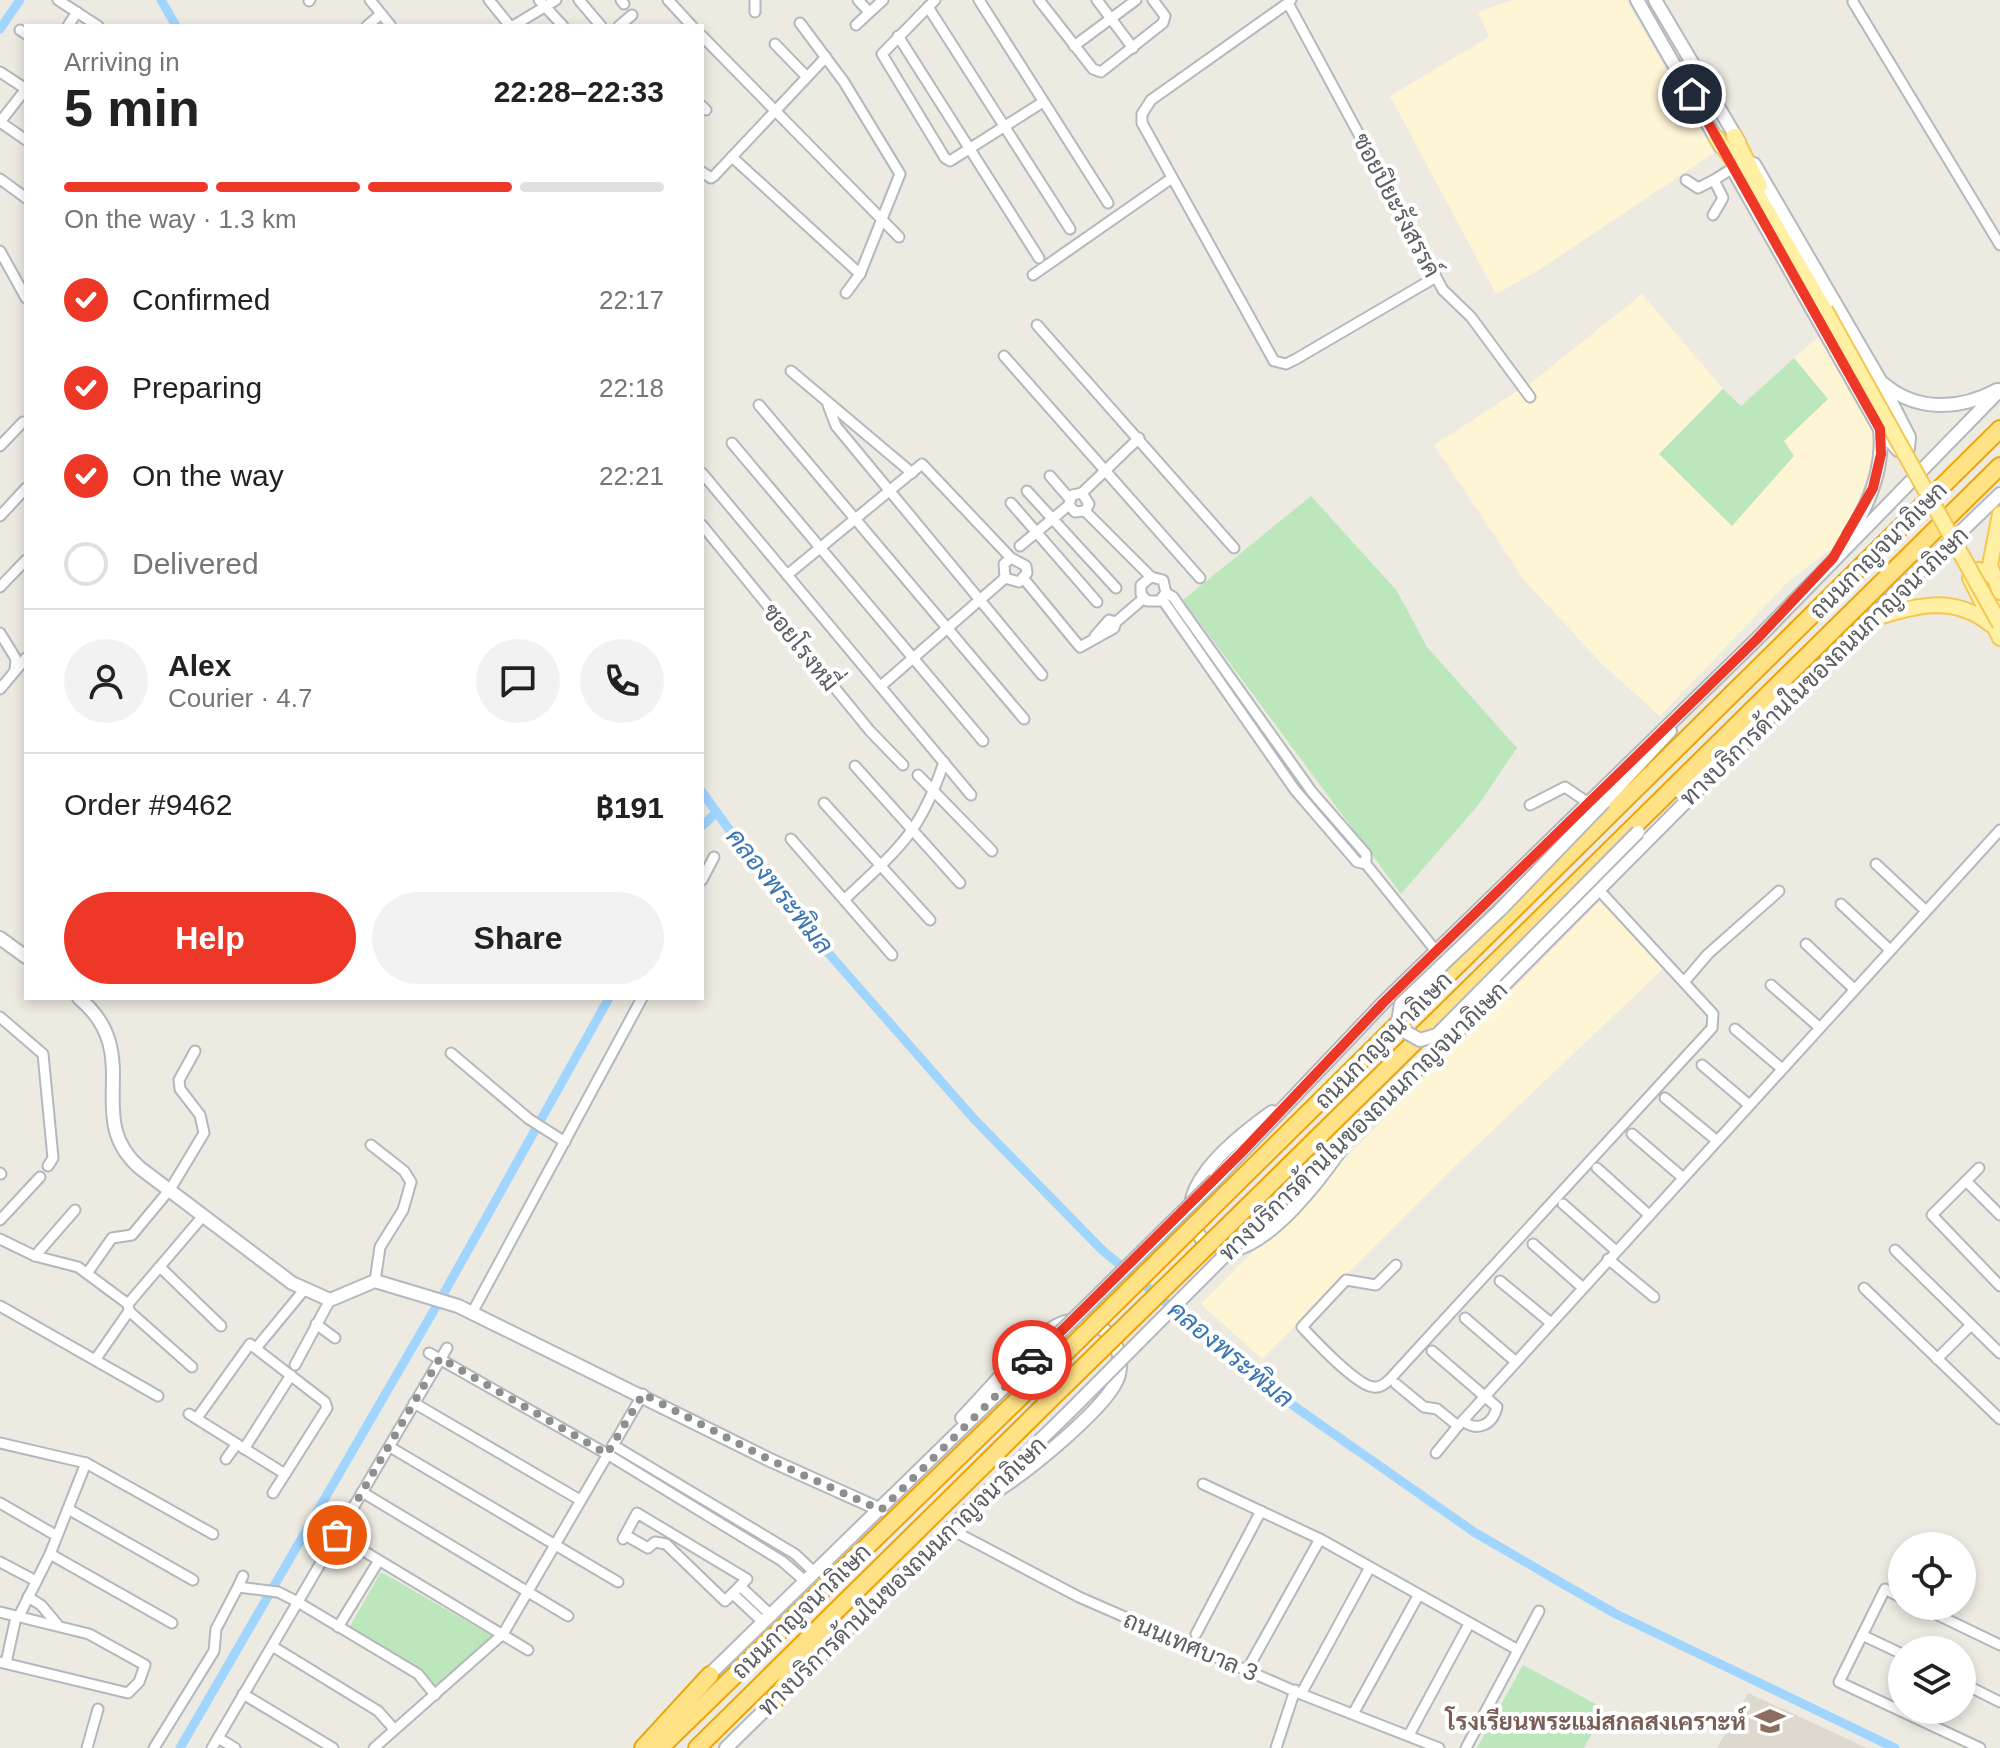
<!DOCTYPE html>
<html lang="en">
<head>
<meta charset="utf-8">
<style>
  :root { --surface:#fff; --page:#f2f2f2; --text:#222; --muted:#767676; --line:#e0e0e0; --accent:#ed3727 }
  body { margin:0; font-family:Helvetica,Sarabun,sans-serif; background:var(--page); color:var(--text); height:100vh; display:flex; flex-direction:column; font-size:30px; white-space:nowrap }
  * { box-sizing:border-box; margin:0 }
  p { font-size:26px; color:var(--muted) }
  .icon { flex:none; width:44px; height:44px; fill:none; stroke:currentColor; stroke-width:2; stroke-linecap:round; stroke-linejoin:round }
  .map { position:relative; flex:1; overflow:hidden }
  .sheet { position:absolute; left:24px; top:24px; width:680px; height:976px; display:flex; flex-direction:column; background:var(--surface); border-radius:0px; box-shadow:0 4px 12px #0003 }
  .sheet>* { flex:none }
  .tools { position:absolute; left:1888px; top:1532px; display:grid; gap:16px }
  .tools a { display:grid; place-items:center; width:88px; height:88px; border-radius:50%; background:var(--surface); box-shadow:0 4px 12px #0003; font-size:40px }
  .pin { position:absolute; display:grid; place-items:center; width:68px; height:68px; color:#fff; margin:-34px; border:4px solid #fff; border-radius:50%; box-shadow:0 2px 8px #0007 }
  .courier { position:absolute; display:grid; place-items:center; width:80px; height:80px; margin:-40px; border:6px solid #ed3727; border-radius:50%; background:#fff; color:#222; box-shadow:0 2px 10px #0007 }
  .overview em { font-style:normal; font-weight:600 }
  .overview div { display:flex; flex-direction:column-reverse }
  .overview { display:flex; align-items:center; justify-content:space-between; height:136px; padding:0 40px }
  h1 { font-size:52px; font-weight:600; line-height:60px }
  .bar { display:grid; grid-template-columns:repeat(4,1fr); gap:12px 8px; align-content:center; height:96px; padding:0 40px }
  .bar i { height:10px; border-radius:6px; background:var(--line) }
  .bar .selected { background:var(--accent) }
  .bar p { grid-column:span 4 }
  .line { display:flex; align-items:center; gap:20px; padding:0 40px; border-top:2px solid var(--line) }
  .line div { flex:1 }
  .round { display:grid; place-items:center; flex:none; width:84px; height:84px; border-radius:42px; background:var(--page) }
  ol { padding:0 40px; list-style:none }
  li { display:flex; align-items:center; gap:24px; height:88px }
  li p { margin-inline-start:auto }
  li .icon { padding:8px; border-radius:50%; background:var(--accent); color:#fff; stroke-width:4 }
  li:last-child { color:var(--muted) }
  li i { width:44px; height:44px; border:4px solid var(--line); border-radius:50% }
  .button { display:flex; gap:16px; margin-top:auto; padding:16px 40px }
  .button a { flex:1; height:92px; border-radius:48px; background:var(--accent); color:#fff; font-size:32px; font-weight:600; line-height:92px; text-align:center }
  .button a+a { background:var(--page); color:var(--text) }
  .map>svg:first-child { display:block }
</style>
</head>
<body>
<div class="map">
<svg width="2000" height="1748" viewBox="0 0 2000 1748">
  <rect width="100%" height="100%" fill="#edeae1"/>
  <g fill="#fef5d5">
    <path d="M 1513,0 L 1626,0 L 1714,153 L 1536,272 L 1496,294 L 1390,96 L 1489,37 L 1478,12 Z"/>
    <path d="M 1642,294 L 1723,389 L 1659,455 L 1783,441 L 1827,399 L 1794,358 L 1821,335 L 1874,424 L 1877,450 L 1860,507 L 1835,546 L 1789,581 L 1660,716 L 1602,664 L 1524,580 L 1434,445 L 1533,381 Z"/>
    <path d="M 1601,900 L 1664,968 L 1455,1166 L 1262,1359 L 1201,1304 Z"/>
  </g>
  <path fill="#ddd9cf" d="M 1748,1693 L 1867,1748 L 1717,1748 Z"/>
  <g fill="#bce6bc">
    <path d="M 1794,358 L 1828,399 L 1784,441 L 1794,456 L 1732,526 L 1659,454 L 1723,389 L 1741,406 Z"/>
    <path d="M 1311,496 L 1397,591 L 1427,647 L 1517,748 L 1479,804 L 1401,894 L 1183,600 Z"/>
    <path d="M 381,1572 L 491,1635 L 492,1640 L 436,1687 L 422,1671 L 349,1628 Z"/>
    <path d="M 1523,1665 L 1605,1709 L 1584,1748 L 1477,1748 Z"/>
  </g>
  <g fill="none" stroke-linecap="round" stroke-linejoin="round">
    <g stroke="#9fd5ff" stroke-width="9">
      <path d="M 161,0 L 176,26"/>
      <path d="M 0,29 L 20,0"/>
      <path d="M 702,792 L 773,890 L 974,1119 L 1102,1250 L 1281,1397 L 1474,1532 L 1565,1585 L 1616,1614 L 1895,1748"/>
      <path d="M 702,826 L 717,812"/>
      <path d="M 180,1748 L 444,1293 L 609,998"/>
    </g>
    <g stroke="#b4b7bc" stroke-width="13">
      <g id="street">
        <path d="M 58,0 L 98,26"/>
        <path d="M 370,0 L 391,26"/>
        <path d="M 489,0 L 510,26"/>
        <path d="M 539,0 L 563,26"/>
        <path d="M 579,0 L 601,26"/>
        <path d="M 621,0 L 624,4"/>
        <path d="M 668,0 L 692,26"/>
        <path d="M 755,0 L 755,12"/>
        <path d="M 858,0 L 869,12"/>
        <path d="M 935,0 L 882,54 L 945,158 L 950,161 L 1043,102"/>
        <path d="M 979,0 L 1108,203"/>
        <path d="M 1039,0 L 1093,69 L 1101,72 L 1163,23 L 1165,16 L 1153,0"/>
        <path d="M 1097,0 L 1133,48"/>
        <path d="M 1291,0 L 1288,3 L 1443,290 L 1471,317 L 1530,397"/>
        <path d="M 309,1 L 310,0"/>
        <path d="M 1853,2 L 2000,245"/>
        <path d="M 1288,3 L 1151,100 L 1142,114 L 1142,123 L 1274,361 L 1286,364 L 1296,359 L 1436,277"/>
        <path d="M 928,7 L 1070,229"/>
        <path d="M 800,23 L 844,82 L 900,174 L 860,274 L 846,293"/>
        <path d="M 856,25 L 883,0"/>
        <path d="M 68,26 L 77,12"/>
        <path d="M 367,26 L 381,14"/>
        <path d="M 513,26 L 556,0"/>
        <path d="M 619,26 L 632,15"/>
        <path d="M 20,30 L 26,34"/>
        <path d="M 702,36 L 899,237"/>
        <path d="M 898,36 L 1039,258"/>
        <path d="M 775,44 L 806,76"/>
        <path d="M 1074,46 L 1136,0"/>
        <path d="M 0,72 L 26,89"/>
        <path d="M 702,106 L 706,110"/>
        <path d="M 0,122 L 26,89"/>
        <path d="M 0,122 L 26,140"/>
        <path d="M 732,157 L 860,274"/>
        <path d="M 702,172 L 711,178 L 714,176 L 826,57"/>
        <path d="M 0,179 L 26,198"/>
        <path d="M 1686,180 L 1698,188 L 1714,180"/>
        <path d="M 1713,215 L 1723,198 L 1714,180 L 1733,168"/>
        <path d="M 0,251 L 26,298"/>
        <path d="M 1033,275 L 1172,178"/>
        <path d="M 1037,325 L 1234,548"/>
        <path d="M 1004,356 L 1200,578"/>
        <path d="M 791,371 L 912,473"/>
        <path d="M 759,405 L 1024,719"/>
        <path d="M 828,405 L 836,426 L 1042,675"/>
        <path d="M 732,443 L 983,741"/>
        <path d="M 0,446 L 23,422"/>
        <path d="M 702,473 L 971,795"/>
        <path d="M 1050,476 L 1069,498"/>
        <path d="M 1027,491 L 1116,588"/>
        <path d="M 1082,493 L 1089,504 L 1085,511 L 1075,512 L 1069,505 L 1072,495 L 1082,493 L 1139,438"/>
        <path d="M 1011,503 L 1097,602"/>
        <path d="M 1085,511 L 1151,577 L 1163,580 L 1166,593 L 1159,601 L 1147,601 L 1141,594 L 1141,585 L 1151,577"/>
        <path d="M 0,516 L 26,488"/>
        <path d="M 702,525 L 870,731 L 903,765"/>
        <path d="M 1020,546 L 1069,505"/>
        <path d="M 787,575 L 922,464 L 1011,558 L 1026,566 L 1027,573 L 1019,582 L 1005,578 L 1004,564 L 1011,558"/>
        <path d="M 1024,579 L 1080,647 L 1114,628 L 1116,622 L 1144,598"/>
        <path d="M 0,587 L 26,560"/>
        <path d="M 1166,593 L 1173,597 L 1312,792 L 1366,854 L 1366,864 L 1436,951"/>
        <path d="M 1162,599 L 1295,790 L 1357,862 L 1366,864"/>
        <path d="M 0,633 L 16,659 L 15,670"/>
        <path d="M 1095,636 L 1109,620 L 1116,622"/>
        <path d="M 881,686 L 1005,578"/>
        <path d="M 0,689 L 26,658"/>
        <path d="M 855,766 L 960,883"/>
        <path d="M 918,775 L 992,851"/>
        <path d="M 824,803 L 930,920"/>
        <path d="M 1530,805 L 1565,787 L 1587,802"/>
        <path d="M 791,839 L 892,955"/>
        <path d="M 1876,864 L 1926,911"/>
        <path d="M 702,880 L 714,857"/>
        <path d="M 845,899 C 898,849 920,834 944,762"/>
        <path d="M 1841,904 L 1890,950"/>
        <path d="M 1806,944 L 1854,989"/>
        <path d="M 1684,982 L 1708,954 L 1779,891"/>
        <path d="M 1771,985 L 1819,1027"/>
        <path d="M 0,1017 L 43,1054 L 53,1158 L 48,1166"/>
        <path d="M 1735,1029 L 1781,1068"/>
        <path d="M 451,1053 L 529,1119 L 565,1142"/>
        <path d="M 1702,1065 L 1748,1104"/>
        <path d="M 1665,1098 L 1716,1140"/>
        <path d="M 1632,1134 L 1682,1177"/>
        <path d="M 371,1145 L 404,1171 L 411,1182 L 403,1210 L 380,1247 L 375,1281"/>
        <path d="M 1597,1168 L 1649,1215"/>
        <path d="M 1979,1168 L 1932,1215 L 2000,1286"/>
        <path d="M 0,1173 L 1,1174"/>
        <path d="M 1966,1181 L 2000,1215"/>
        <path d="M 1563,1204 L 1615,1250"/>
        <path d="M 0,1220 L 40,1177"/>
        <path d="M 0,1239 L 35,1256 L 78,1267 L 128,1304"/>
        <path d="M 1533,1244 L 1583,1288"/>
        <path d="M 1895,1250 L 2000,1353"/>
        <path d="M 35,1256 L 75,1210"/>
        <path d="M 1608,1259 L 1654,1297"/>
        <path d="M 1396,1265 L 1376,1285 L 1346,1280 L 1302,1327 C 1314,1340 1358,1387 1374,1387 C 1381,1388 1386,1383 1390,1379 L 1712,1028 L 1713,1014 L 1598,889"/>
        <path d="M 160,1267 L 221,1326"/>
        <path d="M 88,1272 L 112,1238 L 132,1235 L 171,1188 L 204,1133 L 200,1115 L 180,1089 L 179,1080 L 195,1051"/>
        <path d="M 1500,1281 L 1551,1323"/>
        <path d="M 1864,1288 L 2000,1419"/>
        <path d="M 0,1306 L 158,1396"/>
        <path d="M 129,1311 L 192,1367"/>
        <path d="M 472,1313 L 642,998"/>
        <path d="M 1465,1318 L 1516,1362"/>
        <path d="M 316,1324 L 335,1338"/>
        <path d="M 257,1347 L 304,1290"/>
        <path d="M 1432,1351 L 1497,1407 C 1493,1425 1477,1432 1463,1421"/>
        <path d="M 429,1353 L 607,1454 L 782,1561 L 806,1582"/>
        <path d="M 1937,1359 L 1971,1325"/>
        <path d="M 95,1360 L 129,1311 L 128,1304 L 203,1216"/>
        <path d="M 295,1365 L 330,1300"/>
        <path d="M 1396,1384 L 1424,1407 L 1437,1409 L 1458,1426 L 2000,830"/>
        <path d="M 414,1403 L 580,1500"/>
        <path d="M 189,1414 L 285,1474"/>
        <path d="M 197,1418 L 250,1344 L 325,1402 L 327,1408 L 273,1493"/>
        <path d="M 0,1443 L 86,1463 L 213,1534"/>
        <path d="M 613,1445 L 795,1554 L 815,1573"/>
        <path d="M 390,1447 L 618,1582"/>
        <path d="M 244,1449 L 291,1375"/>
        <path d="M 1436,1453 L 1458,1426"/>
        <path d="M 226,1459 L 236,1445"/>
        <path d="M 1203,1484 L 1320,1539 L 1518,1650"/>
        <path d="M 362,1492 L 568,1616"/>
        <path d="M 0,1503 L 57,1536"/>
        <path d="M 68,1509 L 193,1580"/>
        <path d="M 950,1529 L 1079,1597 L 1301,1694 L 1439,1748"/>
        <path d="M 337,1535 L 528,1650"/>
        <path d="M 623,1539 L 637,1513 L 747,1579 L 725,1601 L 666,1544 L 655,1542 L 648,1548 L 625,1535"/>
        <path d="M 50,1554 L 172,1623"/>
        <path d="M 0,1562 L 36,1581"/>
        <path d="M 740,1586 L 772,1616"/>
        <path d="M 238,1587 L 243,1576"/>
        <path d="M 733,1594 L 764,1623"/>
        <path d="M 28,1597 L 41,1605 L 57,1624"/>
        <path d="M 1902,1598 L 1885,1589 L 1839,1682 L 1980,1748"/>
        <path d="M 1919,1606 L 2000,1645"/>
        <path d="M 0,1612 L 89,1634 L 145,1665 L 139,1682 L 128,1693 L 0,1662"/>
        <path d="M 19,1616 L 50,1554 L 86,1463"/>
        <path d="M 338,1627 L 378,1562"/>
        <path d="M 1196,1634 L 1261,1511"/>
        <path d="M 1862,1635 L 1902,1654"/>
        <path d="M 272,1646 L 378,1711 L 394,1729"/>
        <path d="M 6,1663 L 16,1617"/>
        <path d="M 1247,1670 L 1320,1539"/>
        <path d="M 1962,1683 L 2000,1702"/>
        <path d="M 243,1694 L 333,1748"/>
        <path d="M 1301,1694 L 1369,1569"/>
        <path d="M 1353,1714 L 1418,1596"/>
        <path d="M 1409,1735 L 1469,1624"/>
        <path d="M 218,1738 L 235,1748"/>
        <path d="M 87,1748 L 98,1709"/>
        <path d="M 154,1748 L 214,1651 L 216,1629 L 238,1587 L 278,1592 L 296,1601 L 418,1674 L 435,1695"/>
        <path d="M 212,1748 L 447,1348"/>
        <path d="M 374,1748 L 503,1634 L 643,1394"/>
        <path d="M 1276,1748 L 1295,1690"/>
        <path d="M 1466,1748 L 1539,1611"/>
      </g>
    </g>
    <g stroke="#b5b8be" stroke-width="16">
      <g id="secondary">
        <path d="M 1637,0 L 1721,147"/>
        <path d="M 1655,0 L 1739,142"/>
        <path d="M 1735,173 L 1880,429 L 1898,450 L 1908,448 L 1909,437 L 1881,382 L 1754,164"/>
        <path d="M 1884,384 C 1917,412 1960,410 1997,390"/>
        <path d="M 1849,535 C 1870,503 1884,468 1880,429"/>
        <path d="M 1680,792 L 1772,704 L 1794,689"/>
        <path d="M 1604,802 L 1670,731"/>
        <path d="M 0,938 L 26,957"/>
        <path d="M 79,998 C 147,1055 81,1117 140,1168 L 292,1283 L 330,1300 L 375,1281 L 458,1306 L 770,1460 L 881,1510"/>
        <path d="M 1272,1112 C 1237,1137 1159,1196 1204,1241 L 1233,1250 C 1272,1242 1319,1181 1341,1149"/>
        <path d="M 1215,1180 L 1383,1003 L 1757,639 L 2000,390"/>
        <path d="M 1258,1222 L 1453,1036 L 1809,678 L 2000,494"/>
        <path d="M 962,1418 C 985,1395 1032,1336 1060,1324 C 1072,1318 1089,1321 1101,1328 C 1118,1338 1125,1365 1116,1382 C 1101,1412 1028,1471 998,1490"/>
        <path d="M 807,1669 L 1076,1405"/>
        <path d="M 706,1678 L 1029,1363"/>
        <path d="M 726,1748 L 779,1696"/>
      </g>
    </g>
    <g stroke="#f4c753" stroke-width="18">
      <g id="primary">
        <path d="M 1734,136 L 1760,186"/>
        <path d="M 1717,138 L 1759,197 L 1825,310"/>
        <path d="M 2000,514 L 1990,565 L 2000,592"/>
        <path d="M 1992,576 L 1979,570 L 1970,578 L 2000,638"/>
        <path d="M 1873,619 C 1915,605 1954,595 1990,624"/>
      </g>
    </g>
    <g stroke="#eea400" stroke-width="20">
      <g id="highway">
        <path d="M 1227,1193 L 2000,429"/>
        <path d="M 1245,1209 L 2000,466"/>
        <path d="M 774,1701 L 788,1680 L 832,1630"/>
        <path d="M 643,1748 L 710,1675"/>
        <path d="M 660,1748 L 1042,1376"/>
        <path d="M 697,1748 L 1061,1389"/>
      </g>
    </g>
    <use href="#street" stroke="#fff" stroke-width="9"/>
    <use href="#secondary" stroke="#fff" stroke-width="12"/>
    <use href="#primary" stroke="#fff0a4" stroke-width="14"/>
    <use href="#highway" stroke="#ffe186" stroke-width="16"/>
    <g stroke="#b5b8be" stroke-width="16" stroke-linecap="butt">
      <g id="secondary-bridge">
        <path d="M 1604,802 L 1500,910 L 1401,1004 L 1398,1022 L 1404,1031 L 1420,1040 L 1437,1035 L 1638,832"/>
        <path d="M 1029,1363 L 1215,1180"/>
        <path d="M 1076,1405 L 1258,1222"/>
      </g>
    </g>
    <g stroke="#f4c753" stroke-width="18" stroke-linecap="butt">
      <path id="primary-bridge" d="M 1825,310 L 2000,624"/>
    </g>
    <g stroke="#eea400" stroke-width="20" stroke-linecap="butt">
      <g id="highway-bridge">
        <path d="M 1042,1376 L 1227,1193"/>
        <path d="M 1061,1389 L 1245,1209"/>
      </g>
    </g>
    <use href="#secondary-bridge" stroke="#fff" stroke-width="12"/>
    <use href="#primary-bridge" stroke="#fff0a4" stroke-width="14"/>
    <use href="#highway-bridge" stroke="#ffe186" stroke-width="16"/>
  </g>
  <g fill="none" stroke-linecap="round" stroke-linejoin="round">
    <path stroke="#8d8f8e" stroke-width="8" stroke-dasharray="0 14.4" d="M 337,1535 L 440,1358 L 607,1454 L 643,1394 L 770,1460 L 881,1510 L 1032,1360"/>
    <path stroke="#ed3727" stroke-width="10" d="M 1032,1360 L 1241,1153 L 1383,1003 L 1757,639 L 1833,558 L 1873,488 L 1881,454 L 1880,429 L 1692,94"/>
  </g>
  <defs>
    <g id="school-bare" transform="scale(2.4)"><path d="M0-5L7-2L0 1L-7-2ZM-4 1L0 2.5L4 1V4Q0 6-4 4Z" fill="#8d6e63" stroke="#fff" stroke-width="2.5" paint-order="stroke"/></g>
  </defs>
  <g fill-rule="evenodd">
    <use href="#school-bare" x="1770" y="1721"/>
  </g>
  <g text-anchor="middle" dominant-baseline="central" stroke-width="8" stroke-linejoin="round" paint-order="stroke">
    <g font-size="24" fill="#5a5e62" stroke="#fff">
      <text transform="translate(1397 205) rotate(62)">ซอยปิยะรังสรรค์</text>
      <text transform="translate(1878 550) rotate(-45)">ถนนกาญจนาภิเษก</text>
      <text transform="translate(801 647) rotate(51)">ซอยโรงหมี่</text>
      <text transform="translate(1824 666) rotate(-44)">ทางบริการด้านในของถนนกาญจนาภิเษก</text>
      <text transform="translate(1383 1040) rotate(-45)">ถนนกาญจนาภิเษก</text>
      <text transform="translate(1363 1121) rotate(-44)">ทางบริการด้านในของถนนกาญจนาภิเษก</text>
      <text transform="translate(902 1576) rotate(-44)">ทางบริการด้านในของถนนกาญจนาภิเษก</text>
      <text transform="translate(801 1611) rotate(-44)">ถนนกาญจนาภิเษก</text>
      <text transform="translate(1191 1646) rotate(23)">ถนนเทศบาล 3</text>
    </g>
    <g font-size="24" font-weight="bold" fill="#785e54" stroke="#fff" text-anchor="end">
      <text x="1746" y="1721">โรงเรียนพระแม่สกลสงเคราะห์</text>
    </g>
    <g font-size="26" font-style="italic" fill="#3a75b3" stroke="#fff">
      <text transform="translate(780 891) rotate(51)">คลองพระพิมล</text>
      <text transform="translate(1231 1354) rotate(39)">คลองพระพิมล</text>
    </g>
  </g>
</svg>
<div class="tools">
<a><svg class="icon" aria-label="locate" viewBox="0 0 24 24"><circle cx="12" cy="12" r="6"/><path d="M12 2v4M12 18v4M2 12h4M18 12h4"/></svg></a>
<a><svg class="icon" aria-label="layers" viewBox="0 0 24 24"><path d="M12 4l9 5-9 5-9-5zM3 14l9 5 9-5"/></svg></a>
</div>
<div class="pin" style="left:337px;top:1535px;background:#ea580c"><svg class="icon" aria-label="bag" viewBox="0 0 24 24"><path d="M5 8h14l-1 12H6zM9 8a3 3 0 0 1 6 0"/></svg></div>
<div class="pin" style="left:1692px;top:94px;background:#1f2937"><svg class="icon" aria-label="home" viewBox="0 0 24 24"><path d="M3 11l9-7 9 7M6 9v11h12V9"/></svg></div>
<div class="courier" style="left:1032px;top:1360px"><svg class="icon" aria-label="car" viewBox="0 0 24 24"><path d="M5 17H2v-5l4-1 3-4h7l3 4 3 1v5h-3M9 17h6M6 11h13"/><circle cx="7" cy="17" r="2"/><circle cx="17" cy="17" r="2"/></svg></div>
<section class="sheet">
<div class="overview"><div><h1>5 min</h1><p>Arriving in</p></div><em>22:28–22:33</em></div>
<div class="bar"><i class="selected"></i><i class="selected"></i><i class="selected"></i><i></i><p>On the way · 1.3 km</p></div>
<ol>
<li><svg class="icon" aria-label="check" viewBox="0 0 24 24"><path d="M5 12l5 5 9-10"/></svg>Confirmed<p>22:17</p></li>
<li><svg class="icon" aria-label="check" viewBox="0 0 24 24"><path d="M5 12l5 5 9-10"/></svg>Preparing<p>22:18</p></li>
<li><svg class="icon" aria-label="check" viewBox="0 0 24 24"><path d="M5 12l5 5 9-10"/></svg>On the way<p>22:21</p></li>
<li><i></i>Delivered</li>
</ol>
<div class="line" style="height:144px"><a class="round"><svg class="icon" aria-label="person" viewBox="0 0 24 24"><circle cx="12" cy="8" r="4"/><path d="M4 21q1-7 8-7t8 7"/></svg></a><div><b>Alex</b><p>Courier · 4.7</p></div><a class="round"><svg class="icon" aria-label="chat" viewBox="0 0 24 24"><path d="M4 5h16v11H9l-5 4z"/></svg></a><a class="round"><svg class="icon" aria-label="phone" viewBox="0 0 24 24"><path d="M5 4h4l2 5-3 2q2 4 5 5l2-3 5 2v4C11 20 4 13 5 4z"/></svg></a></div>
<div class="line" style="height:104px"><div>Order #9462</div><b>฿191</b></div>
<div class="button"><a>Help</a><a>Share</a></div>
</section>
</div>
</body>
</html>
